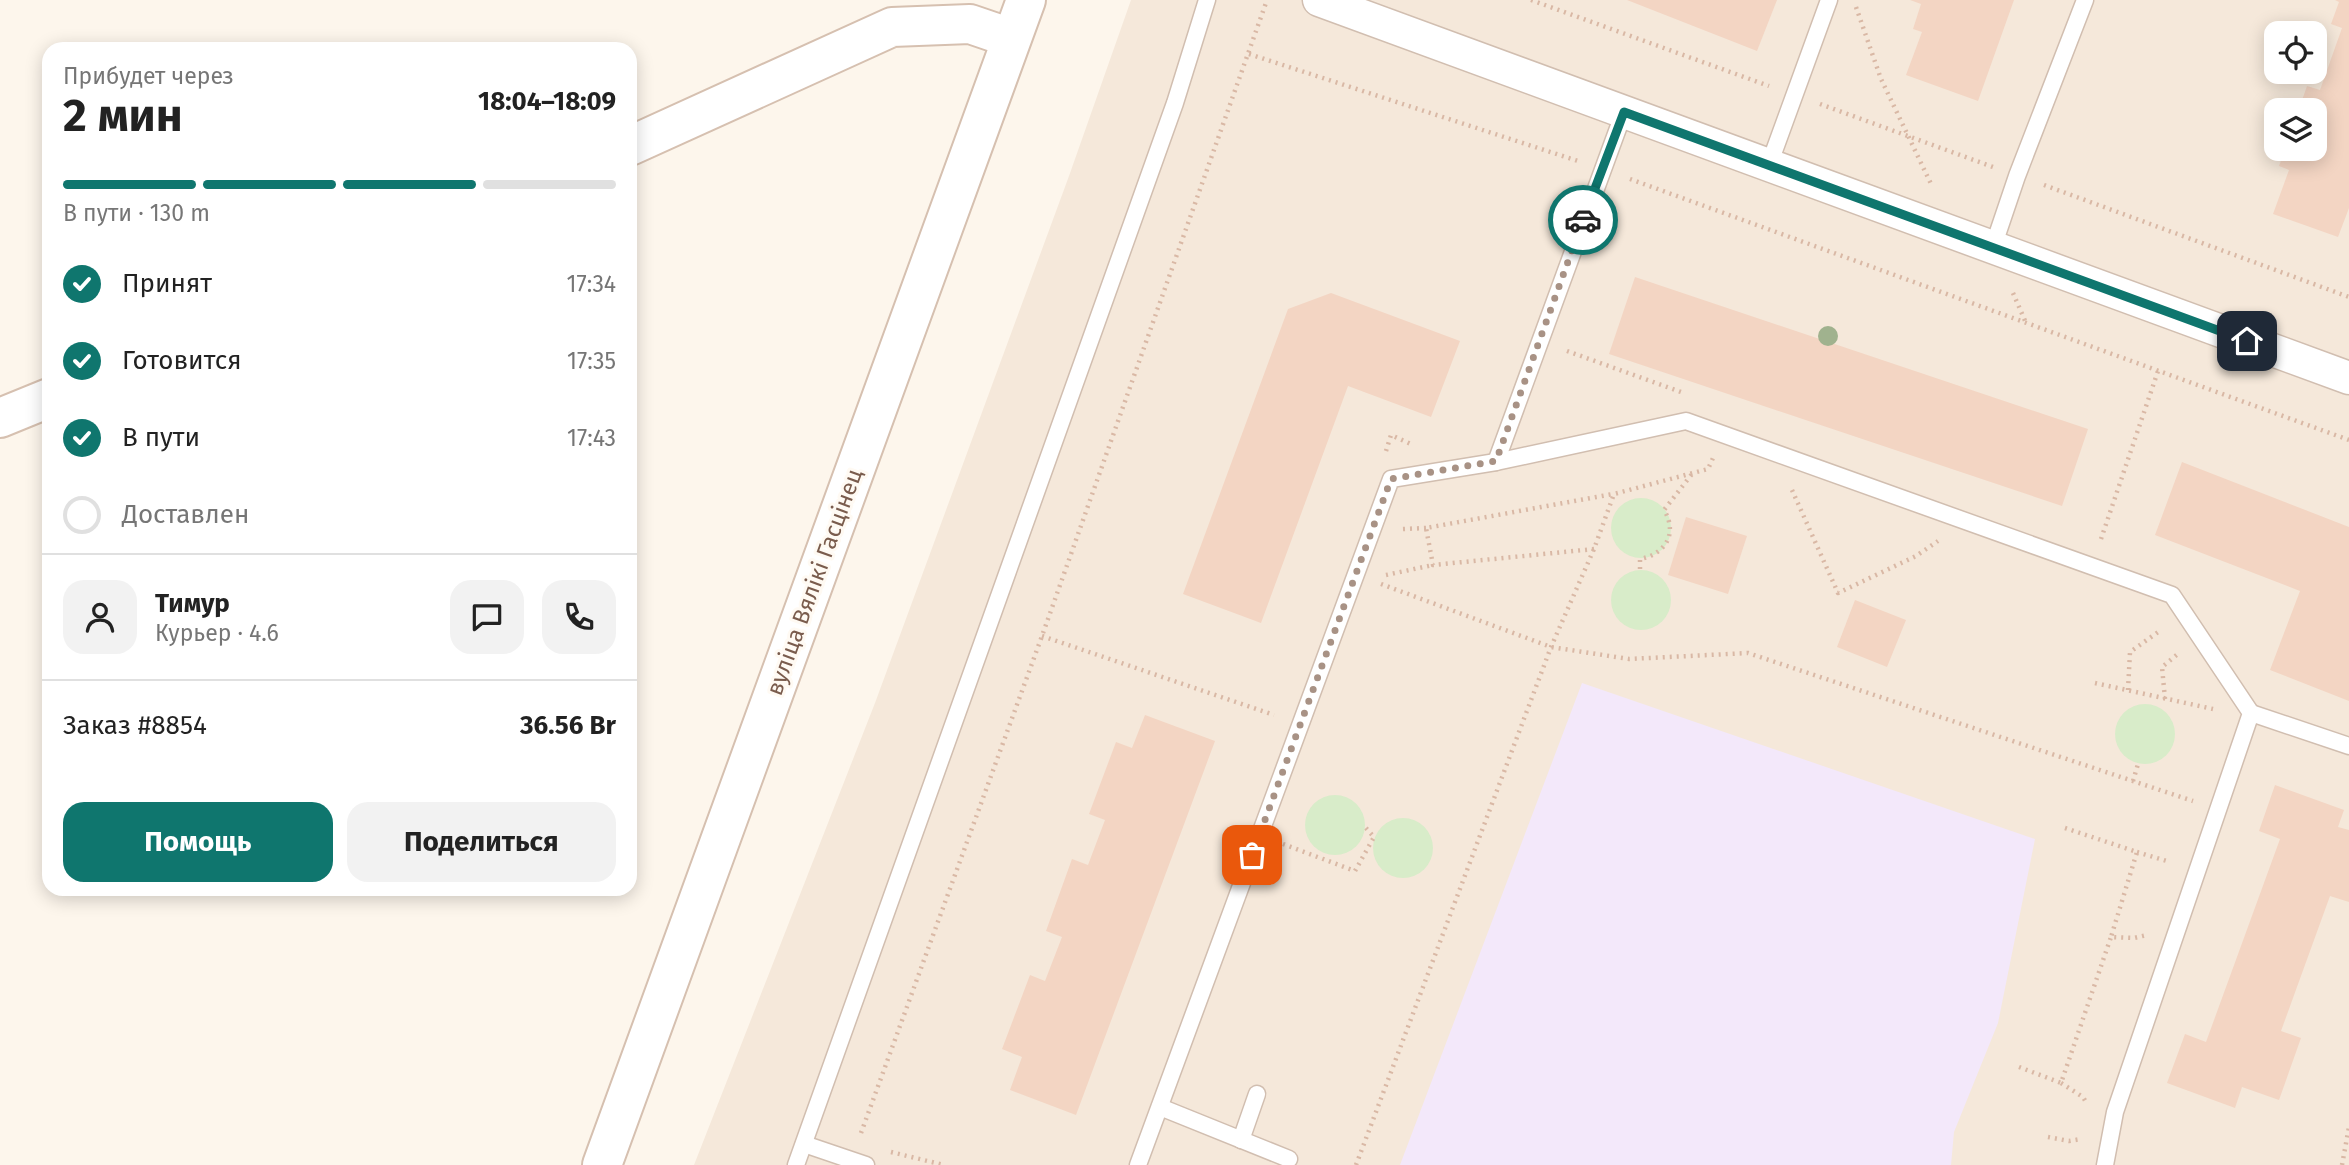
<!DOCTYPE html>
<html lang="ru">
<head>
<meta charset="utf-8">
<style>
  :root { --surface:#fff; --page:#f2f2f2; --text:#222; --muted:#767676; --line:#e0e0e0; --accent:#0f766e }
  body { margin:0; font-family:"Fira Sans",sans-serif; background:var(--page); color:var(--text); height:100vh; display:flex; flex-direction:column; font-size:26px; white-space:nowrap }
  * { box-sizing:border-box; margin:0 }
  p { font-size:23px; color:var(--muted) }
  .icon { flex:none; width:38px; height:38px; fill:none; stroke:currentColor; stroke-width:2; stroke-linecap:round; stroke-linejoin:round }
  .map { position:relative; flex:1; overflow:hidden }
  .details { position:absolute; left:42px; top:42px; width:595px; height:854px; display:flex; flex-direction:column; background:var(--surface); border-radius:21px; box-shadow:0 4px 18px #0003 }
  .details>* { flex:none }
  .fabs { position:absolute; left:2264px; top:21px; display:grid; gap:14px }
  .fabs a { display:grid; place-items:center; width:63px; height:63px; border-radius:14px; background:var(--surface); box-shadow:0 4px 18px #0003; font-size:35px }
  .pin { position:absolute; display:grid; place-items:center; width:60px; height:60px; color:#fff; margin:-30px; border-radius:14px; box-shadow:0 4px 10px #0006 }
  .courier { position:absolute; display:grid; place-items:center; width:70px; height:70px; margin:-35px; border:5px solid #0f766e; border-radius:50%; background:#fff; color:#222; box-shadow:0 2px 9px #0007 }
  .headline em { font-style:normal; font-weight:700 }
  .headline div { display:flex; flex-direction:column-reverse }
  .headline { display:flex; align-items:center; justify-content:space-between; height:119px; padding:0 21px }
  h1 { font-size:46px; font-weight:700; line-height:52px }
  .bar { display:grid; grid-template-columns:repeat(4,1fr); gap:10px 7px; align-content:center; height:84px; padding:0 21px }
  .bar i { height:9px; border-radius:5px; background:var(--line) }
  .bar .selected { background:var(--accent) }
  .bar p { grid-column:span 4 }
  .line { display:flex; align-items:center; gap:18px; padding:0 21px; border-top:2px solid var(--line) }
  .line div { flex:1 }
  .round { display:grid; place-items:center; flex:none; width:74px; height:74px; border-radius:21px; background:var(--page) }
  ol { padding:0 21px; list-style:none }
  li { display:flex; align-items:center; gap:21px; height:77px }
  li p { margin-inline-start:auto }
  li .icon { padding:7px; border-radius:50%; background:var(--accent); color:#fff; stroke-width:4 }
  li:last-child { color:var(--muted) }
  li i { width:38px; height:38px; border:4px solid var(--line); border-radius:50% }
  .action { display:flex; gap:14px; margin-top:auto; padding:14px 21px }
  .action a { flex:1; height:80px; border-radius:21px; background:var(--accent); color:#fff; font-size:28px; font-weight:700; line-height:80px; text-align:center }
  .action a+a { background:var(--page); color:var(--text) }
  .map>svg:first-child { display:block }
</style>
</head>
<body>
<div class="map">
<svg width="2349" height="1165" viewBox="0 0 2349 1165">
  <rect width="100%" height="100%" fill="#fdf6ec"/>
  <path fill="#f5e8da" fill-rule="evenodd" d="M 1131,0 L 2349,0 L 2349,1165 L 694,1165 L 875,703 L 1069,176 ZM 2277,33 L 2315,33 L 2315,72 L 2277,72 ZM 2277,110 L 2315,110 L 2315,149 L 2277,149 Z"/>
  <path fill="#f3e8fa" d="M 1582,683 L 2035,839 L 1998,1023 L 1954,1132 L 1951,1165 L 1400,1165 Z"/>
  <g fill="#d8ecc9">
    <circle cx="1641" cy="528" r="30"/>
    <circle cx="1641" cy="600" r="30"/>
    <circle cx="2145" cy="734" r="30"/>
    <circle cx="1335" cy="825" r="30"/>
    <circle cx="1403" cy="848" r="30"/>
  </g>
  <g fill="#f3d5c3">
    <path d="M 1627,0 L 1777,0 L 1757,51 Z"/>
    <path d="M 1910,0 L 2014,0 L 1978,101 L 1906,75 L 1922,32 L 1913,29 L 1921,4 Z"/>
    <path d="M 2335,0 L 2349,0 L 2349,208 L 2338,237 L 2273,214 L 2289,170 L 2279,166 L 2285,149 L 2315,149 L 2315,110 L 2286,110 L 2290,100 L 2301,103 L 2307,86 L 2320,90 L 2342,28 L 2331,24 L 2339,2 Z"/>
    <path d="M 1635,277 L 2088,429 L 2062,506 L 1609,354 Z"/>
    <path d="M 1331,293 L 1460,341 L 1431,417 L 1348,386 L 1261,623 L 1183,594 L 1288,309 Z"/>
    <path d="M 2182,462 L 2349,527 L 2349,701 L 2270,670 L 2300,591 L 2155,535 Z"/>
    <path d="M 1686,517 L 1747,536 L 1728,594 L 1668,575 Z"/>
    <path d="M 1855,600 L 1906,620 L 1887,667 L 1837,647 Z"/>
    <path d="M 1145,715 L 1215,741 L 1076,1115 L 1010,1090 L 1022,1057 L 1002,1049 L 1030,975 L 1045,981 L 1062,937 L 1046,931 L 1072,859 L 1088,865 L 1105,820 L 1089,814 L 1116,742 L 1132,748 Z"/>
    <path d="M 2275,785 L 2344,810 L 2338,827 L 2349,830 L 2349,902 L 2330,896 L 2281,1031 L 2301,1038 L 2279,1100 L 2242,1087 L 2235,1108 L 2167,1083 L 2185,1034 L 2206,1042 L 2280,839 L 2259,831 Z"/>
  </g>
  <g fill="none" stroke-linecap="round" stroke-linejoin="round">
    <g stroke="#d1beb0" stroke-width="19">
      <g id="lane">
        <path d="M 1769,165 L 1829,0"/>
        <path d="M 1993,247 L 2017,176 L 2085,0"/>
        <path d="M 1496,462 L 1624,112"/>
        <path d="M 2251,713 L 2349,746"/>
        <path d="M 1160,1107 L 1289,1159"/>
        <path d="M 1241,1140 L 1257,1094"/>
        <path d="M 804,1144 L 866,1165"/>
        <path d="M 796,1165 L 1175,103 L 1207,0"/>
        <path d="M 1138,1165 L 1391,479 L 1496,462 L 1686,421 L 2172,595 L 2251,713 L 2115,1112 L 2105,1165"/>
      </g>
    </g>
    <g stroke="#d1beb0" stroke-width="35">
      <path id="street" d="M 1319,0 L 2349,378"/>
    </g>
    <g stroke="#d6c0b0" stroke-width="42">
      <g id="secondary">
        <path d="M 630,146 L 892,27 L 970,24 L 1011,38"/>
        <path d="M 0,418 L 49,398"/>
        <path d="M 602,1165 L 1026,0"/>
      </g>
    </g>
    <g stroke="#d9b8a5" stroke-width="4.5" stroke-dasharray="2 5" stroke-linecap="butt">
      <path d="M 1531,0 L 1769,86"/>
      <path d="M 1856,7 L 1881,79 L 1932,186"/>
      <path d="M 1249,54 L 1578,161"/>
      <path d="M 1820,104 L 1993,167"/>
      <path d="M 1630,179 L 2349,440"/>
      <path d="M 2044,185 L 2349,297"/>
      <path d="M 2013,293 L 2026,323"/>
      <path d="M 1567,351 L 1681,392"/>
      <path d="M 1386,451 L 1391,435 L 1413,445"/>
      <path d="M 1792,490 L 1838,593 L 1916,556 L 1938,541"/>
      <path d="M 1403,529 L 1426,528"/>
      <path d="M 2101,539 L 2158,371"/>
      <path d="M 1594,549 L 1433,565 L 1426,528 L 1613,494"/>
      <path d="M 1640,569 L 1640,559 C 1666,554 1678,533 1664,510 L 1692,474"/>
      <path d="M 1386,575 L 1433,565"/>
      <path d="M 1381,584 L 1551,647 L 1629,659 L 1748,653 L 2193,801"/>
      <path d="M 1042,636 L 1274,715"/>
      <path d="M 2095,683 L 2213,709"/>
      <path d="M 2128,690 L 2130,652 L 2161,630"/>
      <path d="M 2165,699 L 2162,667 L 2179,653"/>
      <path d="M 2133,781 L 2138,764"/>
      <path d="M 2065,828 L 2137,852 L 2111,937 L 2134,938 L 2147,935"/>
      <path d="M 1283,844 L 1355,871 L 1374,837 L 1366,828"/>
      <path d="M 2137,852 L 2170,862"/>
      <path d="M 2019,1067 L 2061,1083 L 2111,937"/>
      <path d="M 2061,1083 L 2083,1097 L 2087,1104"/>
      <path d="M 861,1133 L 1042,636 L 1267,0"/>
      <path d="M 2048,1137 L 2069,1141 L 2081,1139"/>
      <path d="M 891,1152 L 944,1165"/>
      <path d="M 1356,1165 L 1551,647 L 1594,549 L 1614,494 L 1708,469 L 1713,458"/>
      <path d="M 2342,1165 L 2349,1127"/>
    </g>
    <use href="#lane" stroke="#fff" stroke-width="16"/>
    <use href="#street" stroke="#fff" stroke-width="32"/>
    <use href="#secondary" stroke="#fff" stroke-width="38"/>
  </g>
  <circle fill="#a0b28e" cx="1828" cy="336" r="10"/>
  <g fill="none" stroke-linecap="round" stroke-linejoin="round">
    <path stroke="#a89285" stroke-width="7" stroke-dasharray="0 12.6" d="M 1252,855 L 1391,479 L 1496,461 L 1583,220"/>
    <path stroke="#0f766e" stroke-width="9" d="M 1583,220 L 1624,112 L 2247,341"/>
  </g>
  <g text-anchor="middle" dominant-baseline="central" stroke-width="6" stroke-linejoin="round" paint-order="stroke">
    <g font-size="23" fill="#7a5c4d" stroke="#fffaf3">
      <text transform="translate(814 582) rotate(-70)">вуліца Вялікі Гасцінец</text>
    </g>
  </g>
</svg>
<div class="fabs">
<a><svg class="icon" aria-label="locate" viewBox="0 0 24 24"><circle cx="12" cy="12" r="6"/><path d="M12 2v4M12 18v4M2 12h4M18 12h4"/></svg></a>
<a><svg class="icon" aria-label="layers" viewBox="0 0 24 24"><path d="M12 4l9 5-9 5-9-5zM3 14l9 5 9-5"/></svg></a>
</div>
<div class="pin" style="left:1252px;top:855px;background:#ea580c"><svg class="icon" aria-label="bag" viewBox="0 0 24 24"><path d="M5 8h14l-1 12H6zM9 8a3 3 0 0 1 6 0"/></svg></div>
<div class="pin" style="left:2247px;top:341px;background:#1f2937"><svg class="icon" aria-label="home" viewBox="0 0 24 24"><path d="M3 11l9-7 9 7M6 9v11h12V9"/></svg></div>
<div class="courier" style="left:1583px;top:220px"><svg class="icon" aria-label="car" viewBox="0 0 24 24"><path d="M5 17H2v-5l4-1 3-4h7l3 4 3 1v5h-3M9 17h6M6 11h13"/><circle cx="7" cy="17" r="2"/><circle cx="17" cy="17" r="2"/></svg></div>
<section class="details">
<div class="headline"><div><h1>2 мин</h1><p>Прибудет через</p></div><em>18:04–18:09</em></div>
<div class="bar"><i class="selected"></i><i class="selected"></i><i class="selected"></i><i></i><p>В пути · 130 m</p></div>
<ol>
<li><svg class="icon" aria-label="check" viewBox="0 0 24 24"><path d="M5 12l5 5 9-10"/></svg>Принят<p>17:34</p></li>
<li><svg class="icon" aria-label="check" viewBox="0 0 24 24"><path d="M5 12l5 5 9-10"/></svg>Готовится<p>17:35</p></li>
<li><svg class="icon" aria-label="check" viewBox="0 0 24 24"><path d="M5 12l5 5 9-10"/></svg>В пути<p>17:43</p></li>
<li><i></i>Доставлен</li>
</ol>
<div class="line" style="height:126px"><a class="round"><svg class="icon" aria-label="person" viewBox="0 0 24 24"><circle cx="12" cy="8" r="4"/><path d="M4 21q1-7 8-7t8 7"/></svg></a><div><b>Тимур</b><p>Курьер · 4.6</p></div><a class="round"><svg class="icon" aria-label="chat" viewBox="0 0 24 24"><path d="M4 5h16v11H9l-5 4z"/></svg></a><a class="round"><svg class="icon" aria-label="phone" viewBox="0 0 24 24"><path d="M5 4h4l2 5-3 2q2 4 5 5l2-3 5 2v4C11 20 4 13 5 4z"/></svg></a></div>
<div class="line" style="height:91px"><div>Заказ #8854</div><b>36.56 Br</b></div>
<div class="action"><a>Помощь</a><a>Поделиться</a></div>
</section>
</div>
</body>
</html>
